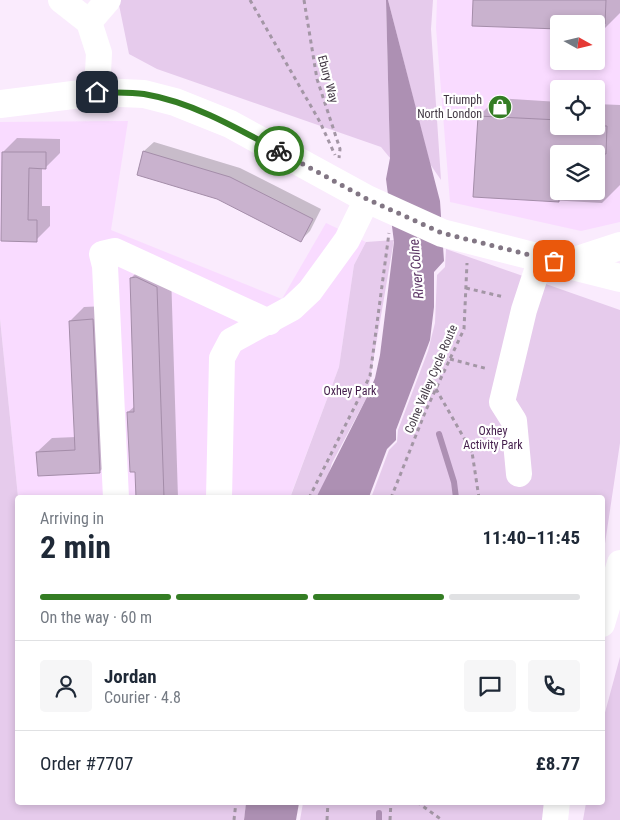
<!DOCTYPE html>
<html lang="en">
<head>
<meta charset="utf-8">
<style>
  :root { --surface:#fff; --page:#f6f6f7; --text:#1f2937; --muted:#747a83; --line:#e0e1e3; --accent:#347d24 }
  body { margin:0; font-family:"Roboto Condensed",sans-serif; background:var(--page); color:var(--text); height:100vh; display:flex; flex-direction:column; font-size:19px; white-space:nowrap }
  * { box-sizing:border-box; margin:0 }
  p { font-size:16px; color:var(--muted) }
  .icon { flex:none; width:28px; height:28px; fill:none; stroke:currentColor; stroke-width:2; stroke-linecap:round; stroke-linejoin:round }
  .map { position:relative; flex:1; overflow:hidden }
  .drawer { position:absolute; left:15px; top:495px; width:590px; height:310px; display:flex; flex-direction:column; background:var(--surface); border-radius:5px; box-shadow:0 2px 8px #0003 }
  .drawer>* { flex:none }
  .needle { width:32px; rotate:98deg }
  .controls { position:absolute; left:550px; top:15px; display:grid; gap:10px }
  .controls a { display:grid; place-items:center; width:55px; height:55px; border-radius:5px; background:var(--surface); box-shadow:0 2px 8px #0003; font-size:25px }
  .pin { position:absolute; display:grid; place-items:center; width:42px; height:42px; color:#fff; margin:-21px; border-radius:10px; box-shadow:0 2px 8px #0006 }
  .courier { position:absolute; display:grid; place-items:center; width:50px; height:50px; margin:-25px; border:4px solid #347d24; border-radius:50%; background:#fff; color:#222; box-shadow:0 1px 6px #0007 }
  .head em { font-style:normal; font-weight:700 }
  .head div { display:flex; flex-direction:column-reverse }
  .head { display:flex; align-items:center; justify-content:space-between; height:85px; padding:0 25px }
  h1 { font-size:32px; font-weight:700; line-height:38px }
  .bar { display:grid; grid-template-columns:repeat(4,1fr); gap:8px 5px; align-content:center; height:60px; padding:0 25px }
  .bar i { height:6px; border-radius:4px; background:var(--line) }
  .bar .selected { background:var(--accent) }
  .bar p { grid-column:span 4 }
  .line { display:flex; align-items:center; gap:12px; padding:0 25px; border-top:1px solid var(--line) }
  .line div { flex:1 }
  .round { display:grid; place-items:center; flex:none; width:52px; height:52px; border-radius:5px; background:var(--page) }
  .map>svg:first-child { display:block }
</style>
</head>
<body>
<div class="map">
<svg width="620" height="820" viewBox="0 0 620 820">
  <rect width="100%" height="100%" fill="#faebfd"/>
  <g fill="#f9dbff" fill-rule="evenodd">
    <path d="M 437,0 L 620,0 L 620,222 L 581,231 L 450,202 L 436,28 ZM 559,24 L 596,24 L 596,61 L 559,61 ZM 559,89 L 596,89 L 596,126 L 559,126 ZM 559,154 L 596,154 L 596,191 L 559,191 Z"/>
    <path d="M 128,121 L 111,230 L 282,299 L 326,223 L 366,242 L 354,265 L 339,367 L 290,497 L 18,497 L 0,319 L 0,122 Z"/>
  </g>
  <g fill="#e6cbec">
    <path d="M 121,0 L 386,0 L 390,158 L 381,147 L 157,69 L 129,54 L 119,5 Z"/>
    <path d="M 388,0 L 433,0 L 431,29 L 441,180 L 430,164 Z"/>
    <path d="M 394,240 L 367,397 L 332,463 L 322,497 L 290,498 L 339,367 L 354,265 L 366,242 Z"/>
    <path d="M 446,249 L 620,310 L 620,443 L 603,557 L 602,498 L 371,498 L 389,450 L 397,442 L 398,430 L 428,351 L 435,323 L 437,275 L 445,267 Z"/>
    <path d="M 0,319 L 18,497 L 18,802 L 246,803 L 244,820 L 0,820 Z"/>
    <path d="M 620,657 L 620,820 L 583,820 L 586,803 L 602,802 L 603,720 Z"/>
    <path d="M 303,803 L 549,803 L 545,820 L 300,820 Z"/>
  </g>
  <g fill="#ad90b3">
    <path d="M 386,0 L 388,0 L 440,201 L 444,261 L 434,272 L 434,307 L 430,340 L 396,430 L 396,440 L 387,449 L 369,497 L 316,498 L 367,397 L 375,378 L 380,355 L 394,242 L 386,179 L 390,158 Z"/>
    <path d="M 246,803 L 299,803 L 296,820 L 244,820 Z"/>
  </g>
  <g fill="#0003" fill-rule="evenodd">
    <path d="M 474,0 L 620,0 L 620,13 L 604,29 L 596,29 L 596,24 Z"/>
    <path d="M 497,98 L 559,102 L 559,126 L 596,126 L 596,104 L 620,105 L 620,185 L 602,203 L 474,196 L 479,116 ZM 559,154 L 596,154 L 596,191 L 559,191 Z"/>
    <path d="M 17,138 L 60,139 L 60,153 L 46,167 L 42,167 L 42,206 L 50,206 L 50,226 L 36,240 L 2,240 L 3,152 Z"/>
    <path d="M 154,142 L 240,168 L 321,209 L 310,231 L 300,241 L 217,197 L 138,174 L 144,151 Z"/>
    <path d="M 145,264 L 171,273 L 178,498 L 137,498 L 136,470 L 128,412 L 135,406 L 131,278 Z"/>
    <path d="M 106,306 L 113,458 L 99,472 L 37,452 L 52,438 L 76,437 L 70,321 L 84,307 Z"/>
  </g>
  <g fill="none" stroke-linecap="round" stroke-linejoin="round">
    <g stroke="#ad90b3" stroke-width="6">
      <path d="M 439,434 L 454,482 L 456,498"/>
      <path d="M 379,813 L 379,820"/>
    </g>
  </g>
  <g fill="#c9b2ce" stroke="#a48da9">
    <path d="M 473,0 L 606,0 L 605,24 L 559,24 L 559,29 L 472,26 Z"/>
    <path d="M 478,116 L 559,120 L 559,126 L 607,126 L 606,154 L 559,154 L 559,202 L 473,197 Z"/>
    <path d="M 143,151 L 230,177 L 313,219 L 301,242 L 217,199 L 137,175 Z"/>
    <path d="M 2,152 L 46,152 L 46,169 L 29,168 L 28,220 L 37,220 L 37,242 L 1,241 Z"/>
    <path d="M 136,277 L 157,287 L 164,498 L 136,498 L 135,472 L 130,472 L 127,412 L 134,412 L 130,278 Z"/>
    <path d="M 93,319 L 100,473 L 38,476 L 36,452 L 75,450 L 69,321 Z"/>
  </g>
  <g fill="none" stroke-linecap="round" stroke-linejoin="round">
    <g stroke="#a396a5" stroke-width="3" stroke-dasharray="4 4" stroke-linecap="butt">
      <path d="M 250,0 L 320,122 L 335,155"/>
      <path d="M 304,0 L 317,79 L 340,149 L 339,158"/>
      <path d="M 466,288 L 504,297"/>
      <path d="M 450,359 L 488,369"/>
      <path d="M 436,389 L 472,452"/>
      <path d="M 309,498 L 370,376 L 389,233"/>
      <path d="M 391,498 L 426,410 L 464,329 L 467,263"/>
      <path d="M 479,498 L 472,452 L 489,424"/>
      <path d="M 417,802 L 442,820"/>
      <path d="M 234,820 L 236,802"/>
      <path d="M 327,820 L 328,802"/>
      <path d="M 390,820 L 391,802"/>
    </g>
    <g stroke="#fff" stroke-width="26">
      <path d="M 61,0 L 89,22 L 99,53 L 97,92"/>
      <path d="M 89,22 L 108,0"/>
      <path d="M 519,474 L 514,421 L 502,402 L 524,310 L 541,258"/>
      <path d="M 116,498 L 105,266 L 102,254 L 115,251 L 269,322"/>
      <path d="M 219,498 L 222,358 L 231,341 L 292,308 L 310,291 L 347,240 L 367,199"/>
      <path d="M 602,624 L 620,563"/>
      <path d="M 555,820 L 557,802"/>
    </g>
    <g stroke="#fff" stroke-width="28">
      <path d="M 0,104 L 97,92 L 144,94 L 175,102 L 230,124 L 367,199 L 442,233 L 620,278"/>
      <path d="M 568,263 L 620,246"/>
    </g>
  </g>
  <g fill="none" stroke-linecap="round" stroke-linejoin="round">
    <path stroke="#827684" stroke-width="5" stroke-dasharray="0 9" d="M 279,151 L 367,199 L 442,233 L 554,261"/>
    <path stroke="#347d24" stroke-width="6" d="M 97,92 C 112,93 129,92 144,94 C 192,102 237,128 279,151"/>
  </g>
  <defs>
    <g id="shop-disc" transform="scale(1.25)"><circle r="9.5" fill="#347d24" stroke="#fff"/><path d="M-5-2.5h2.3a2.7 3.5 0 0 1 5.4 0H5L5.5 6h-11ZM-1.5-2.5h3a1.5 2.3 0 0 0-3 0Z" fill="#fff"/></g>
  </defs>
  <g fill-rule="evenodd">
    <use href="#shop-disc" x="500" y="107"/>
  </g>
  <g text-anchor="middle" dominant-baseline="central" stroke-width="4.5" stroke-linejoin="round" paint-order="stroke">
    <g font-size="12" fill="#413743" stroke="#fff">
      <text transform="translate(328 79) rotate(75)">Ebury Way</text>
      <text transform="translate(431 379) rotate(-67)">Colne Valley Cycle Route</text>
    </g>
    <g font-size="12" fill="#413743" stroke="#fff" text-anchor="end">
      <text x="482" y="100">Triumph<tspan x="482" dy="14">North London</tspan></text>
    </g>
    <g font-size="12" fill="#441e4c" stroke="#fff">
      <text x="350" y="391">Oxhey Park</text>
      <text x="493" y="431">Oxhey<tspan x="493" dy="14">Activity Park</tspan></text>
    </g>
    <g font-size="14" font-style="italic" fill="#5b3464" stroke="#fff">
      <text transform="translate(416 269) rotate(-95)">River Colne</text>
    </g>
  </g>
</svg>
<div class="controls">
<a><svg class="needle" viewBox="-14 -14 28 28"><path d="M0-13l5 13h-10z" fill="#e53935"/><path d="M0 13l5-13h-10z" fill="#747a83"/></svg></a>
<a><svg class="icon" aria-label="locate" viewBox="0 0 24 24"><circle cx="12" cy="12" r="6"/><path d="M12 2v4M12 18v4M2 12h4M18 12h4"/></svg></a>
<a><svg class="icon" aria-label="layers" viewBox="0 0 24 24"><path d="M12 4l9 5-9 5-9-5zM3 14l9 5 9-5"/></svg></a>
</div>
<div class="pin" style="left:554px;top:261px;background:#ea580c"><svg class="icon" aria-label="bag" viewBox="0 0 24 24"><path d="M5 8h14l-1 12H6zM9 8a3 3 0 0 1 6 0"/></svg></div>
<div class="pin" style="left:97px;top:92px;background:#1f2937"><svg class="icon" aria-label="home" viewBox="0 0 24 24"><path d="M3 11l9-7 9 7M6 9v11h12V9"/></svg></div>
<div class="courier" style="left:279px;top:151px"><svg class="icon" aria-label="bike" viewBox="0 0 24 24"><circle cx="6" cy="16" r="4"/><circle cx="18" cy="16" r="4"/><path d="M6 16l4-8h5l3 8M10 8l3 8H6M13 5h3"/></svg></div>
<section class="drawer">
<div class="head"><div><h1>2 min</h1><p>Arriving in</p></div><em>11:40–11:45</em></div>
<div class="bar"><i class="selected"></i><i class="selected"></i><i class="selected"></i><i></i><p>On the way · 60 m</p></div>
<div class="line" style="height:90px"><a class="round"><svg class="icon" aria-label="person" viewBox="0 0 24 24"><circle cx="12" cy="8" r="4"/><path d="M4 21q1-7 8-7t8 7"/></svg></a><div><b>Jordan</b><p>Courier · 4.8</p></div><a class="round"><svg class="icon" aria-label="chat" viewBox="0 0 24 24"><path d="M4 5h16v11H9l-5 4z"/></svg></a><a class="round"><svg class="icon" aria-label="phone" viewBox="0 0 24 24"><path d="M5 4h4l2 5-3 2q2 4 5 5l2-3 5 2v4C11 20 4 13 5 4z"/></svg></a></div>
<div class="line" style="height:65px"><div>Order #7707</div><b>£8.77</b></div>
</section>
</div>
</body>
</html>
